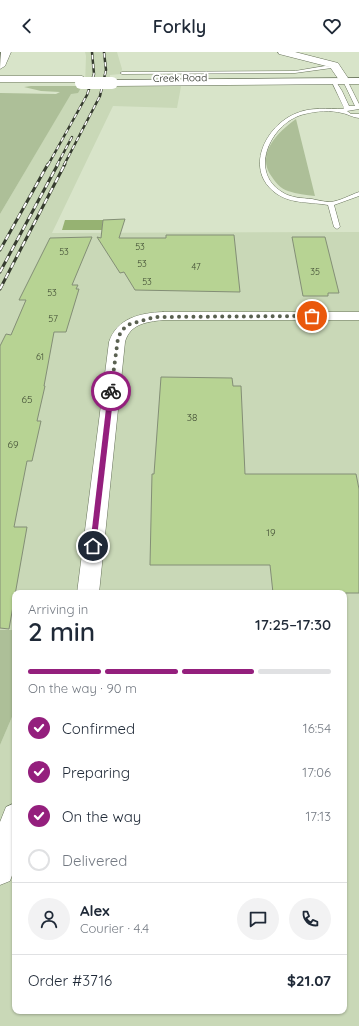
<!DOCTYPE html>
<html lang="en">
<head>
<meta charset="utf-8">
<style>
  :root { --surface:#fff; --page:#f2f2f3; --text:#1f2937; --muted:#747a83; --line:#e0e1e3; --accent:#941f7d }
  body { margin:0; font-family:Quicksand,sans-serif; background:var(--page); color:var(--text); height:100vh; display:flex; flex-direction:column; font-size:15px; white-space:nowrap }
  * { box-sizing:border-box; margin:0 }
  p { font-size:13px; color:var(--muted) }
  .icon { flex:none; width:22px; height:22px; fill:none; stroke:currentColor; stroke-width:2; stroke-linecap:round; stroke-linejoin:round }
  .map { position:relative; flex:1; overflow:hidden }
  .sheet { position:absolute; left:12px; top:538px; width:335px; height:424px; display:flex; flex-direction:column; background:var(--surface); border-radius:8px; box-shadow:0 1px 3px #0004 }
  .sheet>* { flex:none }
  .pin { position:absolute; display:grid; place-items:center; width:34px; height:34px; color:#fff; margin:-17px; border:2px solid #fff; border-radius:50%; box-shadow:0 1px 4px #0007 }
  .courier { position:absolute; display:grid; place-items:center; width:40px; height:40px; margin:-20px; border:3px solid #941f7d; border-radius:50%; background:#fff; color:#222; box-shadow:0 1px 5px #0007 }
  .headline em { font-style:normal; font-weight:600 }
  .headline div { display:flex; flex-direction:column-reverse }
  .headline { display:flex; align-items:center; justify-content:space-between; height:68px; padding:0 16px }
  h1 { font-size:26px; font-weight:600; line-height:30px }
  .bar { display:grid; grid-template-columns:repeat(4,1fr); gap:6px 4px; align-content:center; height:48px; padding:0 16px }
  .bar i { height:5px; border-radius:3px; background:var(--line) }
  .bar .selected { background:var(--accent) }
  .bar p { grid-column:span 4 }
  .line { display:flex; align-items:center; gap:10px; padding:0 16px; border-top:1px solid var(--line) }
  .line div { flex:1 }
  .round { display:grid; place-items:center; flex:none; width:42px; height:42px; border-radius:21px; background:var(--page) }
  ol { padding:0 16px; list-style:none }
  li { display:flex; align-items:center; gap:12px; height:44px }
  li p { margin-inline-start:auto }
  li .icon { padding:4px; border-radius:50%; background:var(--accent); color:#fff; stroke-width:4 }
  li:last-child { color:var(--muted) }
  li i { width:22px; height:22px; border:2px solid var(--line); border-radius:50% }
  header { display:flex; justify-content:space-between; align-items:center; height:52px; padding:0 16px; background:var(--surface); font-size:18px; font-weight:600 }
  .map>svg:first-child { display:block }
</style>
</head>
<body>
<header><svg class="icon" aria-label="back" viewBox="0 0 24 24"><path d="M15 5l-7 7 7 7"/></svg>Forkly<svg class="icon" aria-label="heart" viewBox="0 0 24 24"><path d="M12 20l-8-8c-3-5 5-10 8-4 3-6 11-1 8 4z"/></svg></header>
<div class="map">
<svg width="359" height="974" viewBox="0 0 359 974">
  <rect width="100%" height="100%" fill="#d8e4c9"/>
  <path fill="#c9d8b7" d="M 85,0 L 117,0 L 122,17 L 121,22 L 110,23 L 109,34 L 181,34 L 180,40 L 177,56 L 113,54 L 52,181 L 359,180 L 359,974 L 0,974 L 0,693 L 15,658 L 15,959 L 344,959 L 344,541 L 15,541 L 15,578 L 0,578 L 0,162 L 71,41 L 85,34 L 86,4 Z"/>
  <g fill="#adbf98">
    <path d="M 31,34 L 82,34 L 78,41 L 71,42 L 0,162 L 0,41 L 56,42 L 60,40 L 41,39 L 24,35 Z"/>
    <path d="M 296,67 L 315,144 C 306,143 297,142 288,139 C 281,137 276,131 272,125 C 255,102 278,80 296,67 Z"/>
    <path d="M 0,578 L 15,578 L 15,658 L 0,693 Z"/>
  </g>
  <path fill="#96b272" d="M 65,168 L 103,168 L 102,178 L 62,178 Z"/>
  <g fill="#b7d393" stroke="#838e76">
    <path d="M 125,167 L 119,186 L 166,186 L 166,183 L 234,183 L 240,240 L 135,238 L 124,220 L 120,221 L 97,185 L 101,186 L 103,168 Z"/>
    <path d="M 92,185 L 72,233 L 78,233 L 76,237 L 79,237 L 66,280 L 54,280 L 44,334 L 45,334 L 37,369 L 41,369 L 32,409 L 27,409 L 14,475 L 27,475 L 9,577 L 0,576 L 0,294 L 6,282 L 11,283 L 26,248 L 19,248 L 50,186 Z"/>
    <path d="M 292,185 L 325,185 L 339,241 L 328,241 L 328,244 L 303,244 Z"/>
    <path d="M 161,325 L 232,326 L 233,334 L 241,334 L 245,422 L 356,422 L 359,437 L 359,541 L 273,541 L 270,513 L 150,513 L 152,422 L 154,422 Z"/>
  </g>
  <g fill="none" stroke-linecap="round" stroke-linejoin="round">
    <g stroke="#68735b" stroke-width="1">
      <g id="service">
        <path d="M 325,14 L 339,15 L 295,21 L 122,22 L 120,21 L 122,20 L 295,19 Z"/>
        <path d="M 331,28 L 335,28 L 342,39 L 349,54 L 355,54 L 343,29 L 347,28 L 359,52 L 359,57 L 347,59 L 351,62 L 359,62 L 359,66 C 351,65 348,62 342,61 C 331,58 316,59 305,62 C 272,69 247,119 282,140 C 291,146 302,146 312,147 C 317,148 325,150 330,150 C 340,149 350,143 359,140 L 359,144 L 334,153 L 340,175 L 337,177 L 334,175 L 328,153 C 312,150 291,152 277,142 C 243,119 265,73 297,61 C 311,55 328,57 343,57 L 344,56 Z"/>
      </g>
    </g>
    <g stroke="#68735b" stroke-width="1">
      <g id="minor">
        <path d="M 1,0 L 11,0 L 5,14 L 0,17 Z"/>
        <path d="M 163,260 L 359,260 L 359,268 L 163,268 C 146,270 130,272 125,290 L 99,541 L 77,541 L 109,290 C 117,266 140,261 163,260 Z"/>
        <path d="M 15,751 L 15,815 L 10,829 L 0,833 L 0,770 L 6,755 Z"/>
      </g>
    </g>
    <g stroke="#68735b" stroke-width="1">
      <path id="tertiary" d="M 278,0 L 295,0 L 338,11 L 350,29 L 345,32 L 341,31 L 330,15 L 279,2 Z"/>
    </g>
    <g stroke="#68735b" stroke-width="1">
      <g id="primary">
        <path d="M 0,24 L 82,24 L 87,27 L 82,30 L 0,30 Z"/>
        <path d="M 359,26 L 359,32 L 112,34 L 107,31 L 112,28 Z"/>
      </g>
    </g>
    <use href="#service" fill="#fff" fill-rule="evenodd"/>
    <use href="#minor" fill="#fff" fill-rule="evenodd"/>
    <use href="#tertiary" fill="#fff" fill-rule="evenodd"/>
    <use href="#primary" fill="#fff" fill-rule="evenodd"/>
    <g stroke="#363c2f" stroke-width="2.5">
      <g id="rail-far1">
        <path d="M 48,113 L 87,43 L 94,22 L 92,0"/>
        <path d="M 57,113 L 72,85"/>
        <path d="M 64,113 L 100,44 L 106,18 L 104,0"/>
      </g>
    </g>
    <g stroke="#363c2f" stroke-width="3">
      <g id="rail">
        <path d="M 0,198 L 48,112"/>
        <path d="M 0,220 L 58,112"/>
        <path d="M 0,237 L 65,112"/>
      </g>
    </g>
    <use href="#rail-far1" stroke="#fff" stroke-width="1.5" stroke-dasharray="4.5" stroke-linecap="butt"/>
    <use href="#rail" stroke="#fff" stroke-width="2" stroke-dasharray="6" stroke-linecap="butt"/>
    <g stroke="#68735b" stroke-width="12" stroke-linecap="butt">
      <path id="primary-bridge" d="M 81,31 L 112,31"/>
    </g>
    <use href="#primary-bridge" stroke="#fff" stroke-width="12"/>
  </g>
  <path fill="#941f7d" d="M 111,337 L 114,339 L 96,494 L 93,496 L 90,494 L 108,339 Z"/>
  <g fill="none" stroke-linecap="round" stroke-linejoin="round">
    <path stroke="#5a6151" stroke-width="4" stroke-dasharray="0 7.2" d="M 111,339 L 118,286 L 122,278 L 130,272 L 155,265 L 312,264"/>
  </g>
  <g text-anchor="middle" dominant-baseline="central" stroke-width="4" stroke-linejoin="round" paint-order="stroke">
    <g font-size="9" fill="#3e4932">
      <text x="140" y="194">53</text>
      <text x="64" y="199">53</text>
      <text x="142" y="211">53</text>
      <text x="196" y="214">47</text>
      <text x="315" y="219">35</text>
      <text x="147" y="229">53</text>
      <text x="52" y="240">53</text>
      <text x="53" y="266">57</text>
      <text x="40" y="304">61</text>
    </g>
    <g font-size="10" fill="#161b11" stroke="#fff">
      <text transform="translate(180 26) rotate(-1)">Creek Road</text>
    </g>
    <g font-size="10" fill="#3e4932">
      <text x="27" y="347">65</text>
      <text x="192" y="365">38</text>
      <text x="13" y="392">69</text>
      <text x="271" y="480">19</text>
    </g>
  </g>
</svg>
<div class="pin" style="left:312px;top:264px;background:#ea580c"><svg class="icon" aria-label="bag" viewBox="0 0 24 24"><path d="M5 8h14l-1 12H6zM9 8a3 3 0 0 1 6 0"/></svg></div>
<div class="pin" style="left:93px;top:494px;background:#1f2937"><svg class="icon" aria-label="home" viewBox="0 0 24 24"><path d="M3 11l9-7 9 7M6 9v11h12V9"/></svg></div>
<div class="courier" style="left:111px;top:339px"><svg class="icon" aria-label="bike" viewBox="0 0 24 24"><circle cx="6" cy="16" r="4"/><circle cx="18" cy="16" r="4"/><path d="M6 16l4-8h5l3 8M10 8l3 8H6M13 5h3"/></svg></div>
<section class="sheet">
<div class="headline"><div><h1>2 min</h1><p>Arriving in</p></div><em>17:25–17:30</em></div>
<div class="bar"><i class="selected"></i><i class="selected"></i><i class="selected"></i><i></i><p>On the way · 90 m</p></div>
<ol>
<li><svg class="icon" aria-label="check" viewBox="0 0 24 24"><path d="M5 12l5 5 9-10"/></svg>Confirmed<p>16:54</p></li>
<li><svg class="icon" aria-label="check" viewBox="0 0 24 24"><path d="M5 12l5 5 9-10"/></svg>Preparing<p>17:06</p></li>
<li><svg class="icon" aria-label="check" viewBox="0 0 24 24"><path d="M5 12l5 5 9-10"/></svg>On the way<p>17:13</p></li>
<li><i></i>Delivered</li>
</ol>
<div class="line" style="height:72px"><a class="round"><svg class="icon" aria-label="person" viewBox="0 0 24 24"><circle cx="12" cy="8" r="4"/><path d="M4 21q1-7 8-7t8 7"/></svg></a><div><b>Alex</b><p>Courier · 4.4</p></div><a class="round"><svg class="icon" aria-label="chat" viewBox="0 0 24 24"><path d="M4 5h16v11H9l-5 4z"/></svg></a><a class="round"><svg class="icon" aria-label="phone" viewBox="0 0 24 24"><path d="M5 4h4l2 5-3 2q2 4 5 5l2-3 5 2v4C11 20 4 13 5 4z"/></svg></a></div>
<div class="line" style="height:52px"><div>Order #3716</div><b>$21.07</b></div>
</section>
</div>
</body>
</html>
